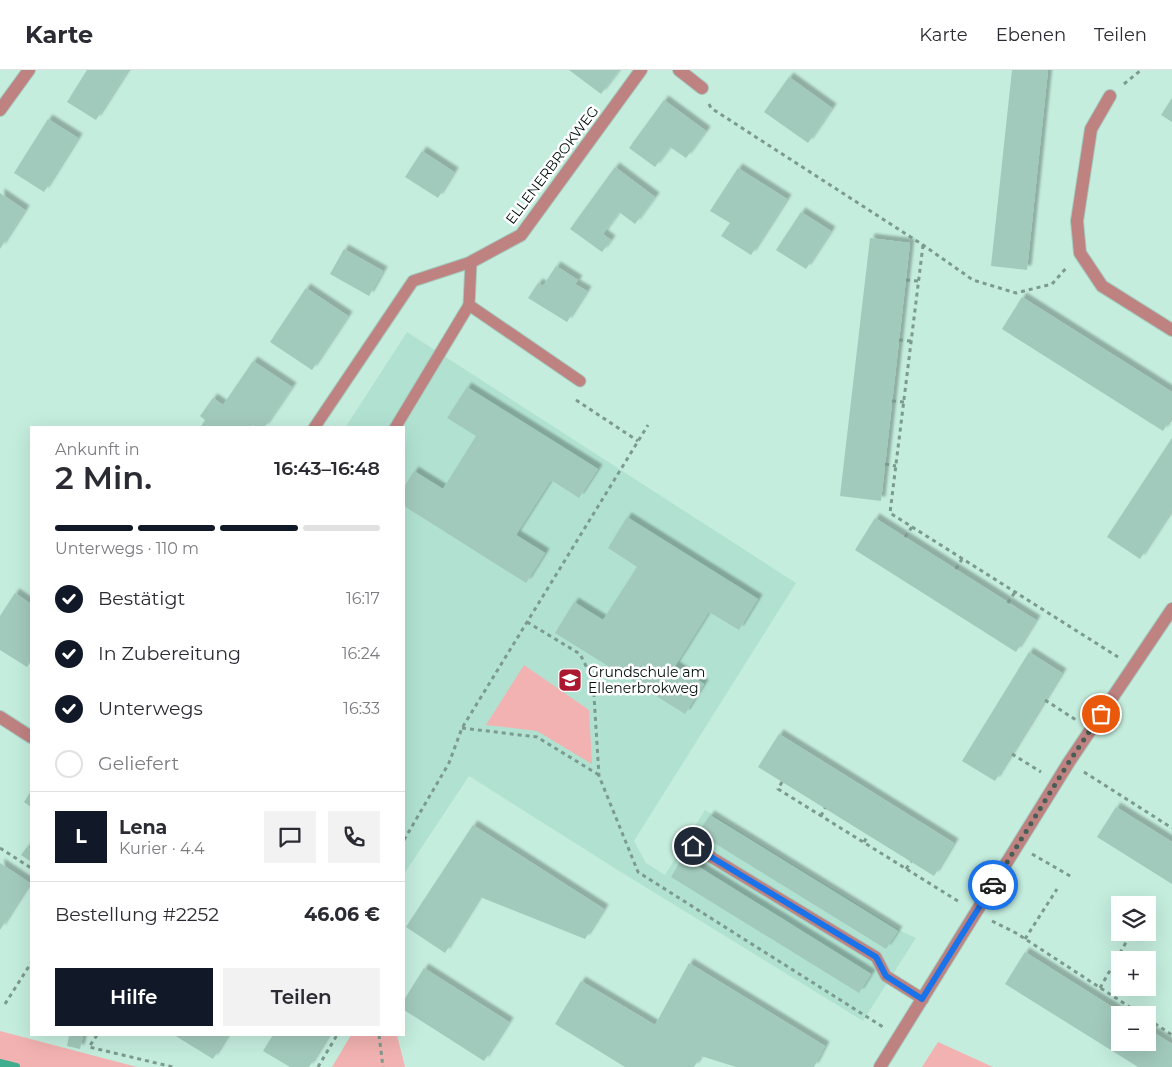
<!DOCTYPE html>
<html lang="de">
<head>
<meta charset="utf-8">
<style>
  :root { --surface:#fff; --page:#f2f2f3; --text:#2b2b33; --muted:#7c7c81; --line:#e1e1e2; --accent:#111827 }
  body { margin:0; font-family:Montserrat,sans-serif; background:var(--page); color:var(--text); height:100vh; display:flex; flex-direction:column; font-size:19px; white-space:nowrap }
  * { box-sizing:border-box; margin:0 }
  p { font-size:16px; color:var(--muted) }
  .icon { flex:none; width:28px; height:28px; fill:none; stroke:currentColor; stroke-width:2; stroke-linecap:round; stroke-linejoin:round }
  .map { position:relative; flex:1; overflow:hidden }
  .sheet { position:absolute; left:30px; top:356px; width:375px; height:610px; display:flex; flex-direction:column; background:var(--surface); border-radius:0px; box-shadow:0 5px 20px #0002 }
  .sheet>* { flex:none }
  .buttons { position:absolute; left:1111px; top:826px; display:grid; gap:10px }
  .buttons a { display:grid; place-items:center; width:45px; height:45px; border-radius:0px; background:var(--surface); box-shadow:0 5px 20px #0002; font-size:25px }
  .pin { position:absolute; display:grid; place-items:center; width:42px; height:42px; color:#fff; margin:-21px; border:2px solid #fff; border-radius:50%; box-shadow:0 1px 5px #0007 }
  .courier { position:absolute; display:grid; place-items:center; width:50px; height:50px; margin:-25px; border:4px solid #1a73e8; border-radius:50%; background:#fff; color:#222; box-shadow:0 1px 6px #0007 }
  .headline em { font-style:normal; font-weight:600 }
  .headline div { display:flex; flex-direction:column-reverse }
  .headline { display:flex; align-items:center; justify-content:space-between; height:85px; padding:0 25px }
  h1 { font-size:32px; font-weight:600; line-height:38px }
  .bar { display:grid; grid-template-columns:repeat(4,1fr); gap:8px 5px; align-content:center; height:60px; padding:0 25px }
  .bar i { height:6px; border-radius:4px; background:var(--line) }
  .bar .on { background:var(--accent) }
  .bar p { grid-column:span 4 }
  .line { display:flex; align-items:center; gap:12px; padding:0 25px; border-top:1px solid var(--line) }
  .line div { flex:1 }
  .round { display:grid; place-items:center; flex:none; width:52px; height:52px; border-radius:0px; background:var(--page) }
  ol { padding:0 25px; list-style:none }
  li { display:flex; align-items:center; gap:15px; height:55px }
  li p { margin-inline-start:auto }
  li .icon { padding:5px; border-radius:50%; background:var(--accent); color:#fff; stroke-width:4 }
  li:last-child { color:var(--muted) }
  li i { width:28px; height:28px; border:2px solid var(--line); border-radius:50% }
  .action { display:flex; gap:10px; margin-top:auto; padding:10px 25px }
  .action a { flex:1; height:58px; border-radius:0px; background:var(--accent); color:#fff; font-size:20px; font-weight:600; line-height:58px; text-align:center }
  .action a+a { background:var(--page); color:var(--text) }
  header { display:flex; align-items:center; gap:30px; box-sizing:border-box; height:70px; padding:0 25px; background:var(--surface); border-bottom:1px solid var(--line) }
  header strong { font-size:24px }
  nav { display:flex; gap:28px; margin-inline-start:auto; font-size:18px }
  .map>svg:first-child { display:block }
</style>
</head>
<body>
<header>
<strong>Karte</strong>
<nav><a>Karte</a><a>Ebenen</a><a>Teilen</a></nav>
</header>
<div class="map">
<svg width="1172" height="997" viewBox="0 0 1172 997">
  <defs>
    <filter id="shadow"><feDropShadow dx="4.5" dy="-4.5" stdDeviation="1" flood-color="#0004"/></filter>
  </defs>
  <rect width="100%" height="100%" fill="#c4edde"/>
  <path fill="#b1e2d1" d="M 407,262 L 796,513 L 634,771 L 646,793 L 665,805 L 705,740 L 901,861 L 916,868 L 863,951 L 616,799 L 469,706 L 404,804 L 404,358 L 345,358 Z"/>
  <g fill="#f2b2b1">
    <path d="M 524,595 L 589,640 L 592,694 L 537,661 L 486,655 Z"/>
    <path d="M 0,961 L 137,997 L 0,997 Z"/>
    <path d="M 351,965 L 397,965 L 405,997 L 332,997 Z"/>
    <path d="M 938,972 L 993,997 L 922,997 Z"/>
  </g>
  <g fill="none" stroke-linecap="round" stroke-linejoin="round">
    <path stroke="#41ad8f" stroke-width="8" d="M 0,993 L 16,997"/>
  </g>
  <g fill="#a2cabc" filter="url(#shadow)">
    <path d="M 87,0 L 128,0 L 96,50 L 67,32 Z"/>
    <path d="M 569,0 L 619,0 L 601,24 Z"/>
    <path d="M 1012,0 L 1048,0 L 1027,200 L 991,196 Z"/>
    <path d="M 789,7 L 832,38 L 808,73 L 764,42 Z"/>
    <path d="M 1172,28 L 1172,52 L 1161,45 Z"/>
    <path d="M 664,30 L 706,61 L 686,88 L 670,77 L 655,97 L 629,78 Z"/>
    <path d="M 48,49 L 78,68 L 44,122 L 14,103 Z"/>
    <path d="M 422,81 L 454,102 L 438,128 L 405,107 Z"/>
    <path d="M 615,97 L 655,127 L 635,154 L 619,142 L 603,164 L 611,170 L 602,182 L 570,159 Z"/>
    <path d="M 738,98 L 787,129 L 751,185 L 721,166 L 730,153 L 710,141 Z"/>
    <path d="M 0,123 L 25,140 L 0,179 Z"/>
    <path d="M 801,142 L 831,161 L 806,199 L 776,180 Z"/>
    <path d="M 870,168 L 910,173 L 881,431 L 840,426 Z"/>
    <path d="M 344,179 L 383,201 L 369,226 L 330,204 Z"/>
    <path d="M 556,196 L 578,210 L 575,214 L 587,221 L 567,252 L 528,228 L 538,213 L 543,216 Z"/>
    <path d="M 306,218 L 348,246 L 312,300 L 270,272 Z"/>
    <path d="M 1022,227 L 1172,322 L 1172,346 L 1163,361 L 1002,259 Z"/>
    <path d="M 253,291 L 292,317 L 264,358 L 257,358 L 253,355 L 252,358 L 200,358 L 205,350 L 200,346 L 213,328 L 223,335 Z"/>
    <path d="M 467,317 L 598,399 L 579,428 L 551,410 L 516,465 L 545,483 L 526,513 L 404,436 L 404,417 L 414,401 L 443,419 L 476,366 L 447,348 Z"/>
    <path d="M 1172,368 L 1172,440 L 1140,489 L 1107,467 Z"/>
    <path d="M 627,447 L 758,529 L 739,560 L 709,542 L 675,596 L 704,614 L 685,644 L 555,563 L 574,532 L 603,550 L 637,497 L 608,478 Z"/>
    <path d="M 875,448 L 1036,550 L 1016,582 L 855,480 Z"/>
    <path d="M 15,523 L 31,534 L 31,591 L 27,597 L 0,580 L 0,546 Z"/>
    <path d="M 1029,582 L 1062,603 L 995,711 L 962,691 Z"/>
    <path d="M 779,664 L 954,773 L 934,806 L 758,697 Z"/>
    <path d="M 31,721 L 31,737 L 24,732 Z"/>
    <path d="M 1116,737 L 1172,772 L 1172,814 L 1097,767 Z"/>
    <path d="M 710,745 L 898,861 L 886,879 L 698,763 Z"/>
    <path d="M 473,755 L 604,839 L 585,869 L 480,827 L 445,883 L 406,857 Z"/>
    <path d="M 27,777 L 31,780 L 30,791 L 21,785 Z"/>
    <path d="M 683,787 L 871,904 L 859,923 L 671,807 Z"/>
    <path d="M 0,793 L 30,813 L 0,860 Z"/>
    <path d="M 1025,882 L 1125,945 L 1120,945 L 1120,972 L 1148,972 L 1148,959 L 1172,974 L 1172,997 L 1138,997 L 1005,914 Z"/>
    <path d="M 689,893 L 825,976 L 814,997 L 736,997 L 701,986 L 694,997 L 625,997 L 555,954 L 581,911 L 655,955 Z"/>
    <path d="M 424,898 L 509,952 L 484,991 L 404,940 L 404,930 Z"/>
    <path d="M 69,965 L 83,966 L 80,979 L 67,976 Z"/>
    <path d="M 174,965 L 228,965 L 213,989 Z"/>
    <path d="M 273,965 L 329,965 L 309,997 L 290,997 L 263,981 Z"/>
  </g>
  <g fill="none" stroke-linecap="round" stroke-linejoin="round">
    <g stroke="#a5c9bc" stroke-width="13">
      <g id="service">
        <path d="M 314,358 L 413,211 L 471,192 L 469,235 L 580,311"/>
        <path d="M 395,358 L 469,235"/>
        <path d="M 693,776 L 876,887 L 886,906 L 923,929"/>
      </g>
    </g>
    <g stroke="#a5c9bc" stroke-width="14">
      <g id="minor">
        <path d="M 679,0 L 702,18"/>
        <path d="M 1110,26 L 1091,59 L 1077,151 L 1080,183 L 1102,216 L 1172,260"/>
        <path d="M 0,40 L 29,0"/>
        <path d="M 471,192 L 521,165 L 641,0"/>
        <path d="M 0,647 L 31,667"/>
      </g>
    </g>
    <g stroke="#a5c9bc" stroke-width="14">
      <path id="tertiary" d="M 880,997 L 1069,692 L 1172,539"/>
    </g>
    <g stroke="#7c9a8f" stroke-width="3" stroke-dasharray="4 4" stroke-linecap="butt">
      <path d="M 1124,14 L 1141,0"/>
      <path d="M 709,34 L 711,38 L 923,175 L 973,210 L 1016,223 L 1052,214 L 1068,196"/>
      <path d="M 923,175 L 890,443 L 1118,587"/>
      <path d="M 906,210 L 918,211"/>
      <path d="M 899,270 L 911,271"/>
      <path d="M 576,330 L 638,371"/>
      <path d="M 892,331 L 904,332"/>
      <path d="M 885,394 L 896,396"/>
      <path d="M 905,467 L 912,457"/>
      <path d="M 956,499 L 962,489"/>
      <path d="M 1008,533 L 1015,522"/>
      <path d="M 527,552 L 580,584 L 593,610 L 599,706 L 638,802 L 883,957"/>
      <path d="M 1045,630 L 1076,650"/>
      <path d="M 462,658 L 537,667 L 599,705"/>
      <path d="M 1012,684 L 1041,702"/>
      <path d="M 1084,702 L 1172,758"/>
      <path d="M 782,712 L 778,719 L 961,833"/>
      <path d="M 821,746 L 825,738"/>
      <path d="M 404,770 L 449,693 L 462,658 L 648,355"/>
      <path d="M 864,772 L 868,765"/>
      <path d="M 0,778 L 31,798"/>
      <path d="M 1032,784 L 1072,807"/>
      <path d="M 906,799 L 911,792"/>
      <path d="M 992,851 L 1016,863 L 1142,945"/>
      <path d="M 1025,869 L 1057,819"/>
      <path d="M 1100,918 L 1132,862"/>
      <path d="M 5,934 L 31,893"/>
      <path d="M 1148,949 L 1172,965"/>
      <path d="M 97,965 L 89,977 L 173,997"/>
      <path d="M 379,965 L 383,997"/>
      <path d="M 318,997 L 337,965"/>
    </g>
    <use href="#service" stroke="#be8281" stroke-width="11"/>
    <use href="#minor" stroke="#be8281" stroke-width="12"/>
    <use href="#tertiary" stroke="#be8281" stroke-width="12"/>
  </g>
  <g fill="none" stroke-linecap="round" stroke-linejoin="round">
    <path stroke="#475d55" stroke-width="5" stroke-dasharray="0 9" d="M 993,815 L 1069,692 L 1101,644"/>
    <path stroke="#1a73e8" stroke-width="6" d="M 693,776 L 876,887 L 886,906 L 922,929 L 993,815"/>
  </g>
  <defs>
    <g id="school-square" transform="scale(1.25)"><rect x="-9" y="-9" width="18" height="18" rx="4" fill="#ac1730" stroke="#fff"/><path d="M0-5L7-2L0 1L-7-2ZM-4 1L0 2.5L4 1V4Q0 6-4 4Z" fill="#fff"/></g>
  </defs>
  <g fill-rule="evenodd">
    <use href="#school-square" x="570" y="610"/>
  </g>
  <g text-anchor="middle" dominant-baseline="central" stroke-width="5" stroke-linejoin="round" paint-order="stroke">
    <g font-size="14" fill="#030f0b" stroke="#fff">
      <text transform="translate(552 95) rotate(-53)">ELLENERBROKWEG</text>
    </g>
    <g font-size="14" fill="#030f0b" stroke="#fff" text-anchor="start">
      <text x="588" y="602">Grundschule am<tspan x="588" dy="16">Ellenerbrokweg</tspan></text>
    </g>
  </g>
</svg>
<div class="buttons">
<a><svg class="icon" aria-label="layers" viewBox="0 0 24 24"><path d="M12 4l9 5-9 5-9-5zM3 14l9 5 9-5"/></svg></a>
<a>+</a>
<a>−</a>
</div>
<div class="pin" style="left:1101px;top:644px;background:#ea580c"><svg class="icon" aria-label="bag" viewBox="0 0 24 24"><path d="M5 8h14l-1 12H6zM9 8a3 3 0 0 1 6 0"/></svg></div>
<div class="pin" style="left:693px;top:776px;background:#1f2937"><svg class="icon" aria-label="home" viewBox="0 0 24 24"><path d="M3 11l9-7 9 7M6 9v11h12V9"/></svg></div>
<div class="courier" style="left:993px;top:815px"><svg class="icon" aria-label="car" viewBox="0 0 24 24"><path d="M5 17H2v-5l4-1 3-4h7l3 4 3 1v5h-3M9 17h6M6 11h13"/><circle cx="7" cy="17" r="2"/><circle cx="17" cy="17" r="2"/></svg></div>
<section class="sheet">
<div class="headline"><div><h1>2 Min.</h1><p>Ankunft in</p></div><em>16:43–16:48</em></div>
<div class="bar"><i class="on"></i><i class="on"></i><i class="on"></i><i></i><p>Unterwegs · 110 m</p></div>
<ol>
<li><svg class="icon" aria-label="check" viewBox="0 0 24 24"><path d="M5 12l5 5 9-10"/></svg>Bestätigt<p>16:17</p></li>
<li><svg class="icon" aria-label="check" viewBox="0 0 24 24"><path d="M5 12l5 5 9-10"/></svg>In Zubereitung<p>16:24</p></li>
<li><svg class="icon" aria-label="check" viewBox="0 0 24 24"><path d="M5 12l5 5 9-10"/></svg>Unterwegs<p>16:33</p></li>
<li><i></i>Geliefert</li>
</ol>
<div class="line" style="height:90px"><b class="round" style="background:var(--accent);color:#fff">L</b><div><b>Lena</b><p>Kurier · 4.4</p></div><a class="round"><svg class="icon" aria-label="chat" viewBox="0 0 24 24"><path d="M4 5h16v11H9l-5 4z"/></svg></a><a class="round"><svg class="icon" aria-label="phone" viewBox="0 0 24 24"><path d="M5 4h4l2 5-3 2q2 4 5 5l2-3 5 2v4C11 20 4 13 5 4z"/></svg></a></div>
<div class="line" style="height:65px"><div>Bestellung #2252</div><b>46.06 €</b></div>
<div class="action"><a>Hilfe</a><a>Teilen</a></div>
</section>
</div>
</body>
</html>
